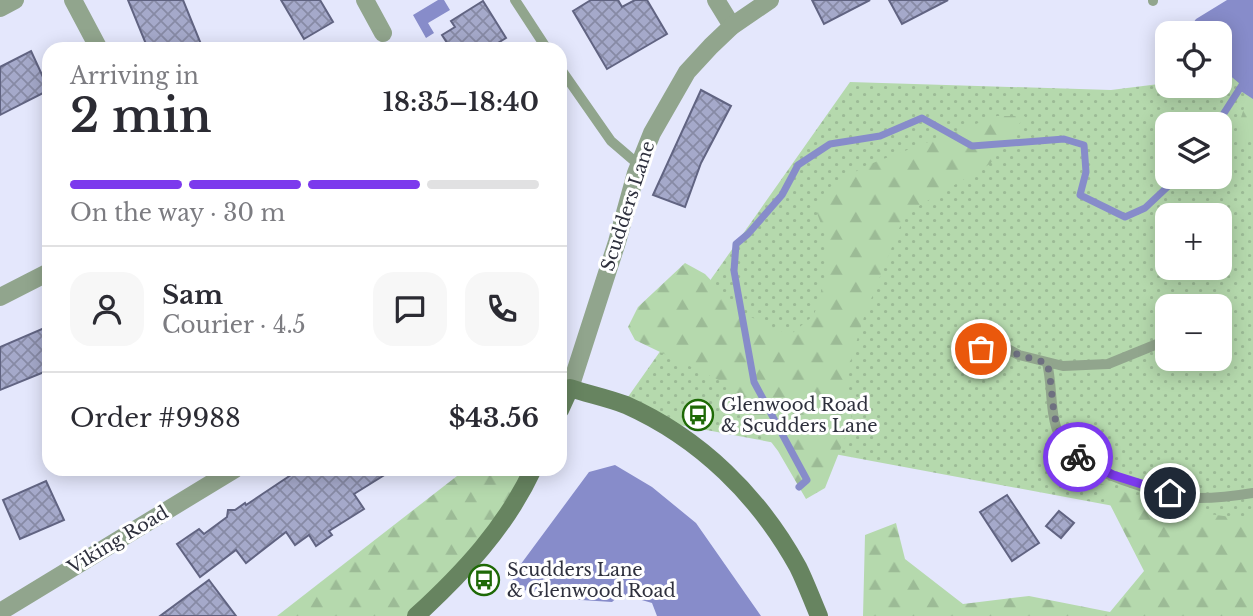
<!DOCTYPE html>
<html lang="en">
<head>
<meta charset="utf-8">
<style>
  :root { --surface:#fff; --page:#f7f7f7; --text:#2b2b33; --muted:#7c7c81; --line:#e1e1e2; --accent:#7c3aed }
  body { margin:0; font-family:"Libre Baskerville",serif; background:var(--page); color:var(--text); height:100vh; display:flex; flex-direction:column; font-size:26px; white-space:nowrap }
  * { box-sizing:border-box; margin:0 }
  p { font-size:23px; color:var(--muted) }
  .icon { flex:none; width:38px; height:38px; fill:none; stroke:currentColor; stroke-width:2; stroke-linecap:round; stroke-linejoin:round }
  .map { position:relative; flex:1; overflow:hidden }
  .panel { position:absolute; left:42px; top:42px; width:525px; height:434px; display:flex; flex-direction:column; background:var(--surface); border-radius:21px; box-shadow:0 4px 18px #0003 }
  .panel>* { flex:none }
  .fabs { position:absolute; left:1155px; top:21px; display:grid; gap:14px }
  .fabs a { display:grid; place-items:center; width:77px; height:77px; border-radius:14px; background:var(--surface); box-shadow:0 4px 18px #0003; font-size:35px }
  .pin { position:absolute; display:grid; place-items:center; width:60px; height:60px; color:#fff; margin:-30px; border:4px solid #fff; border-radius:50%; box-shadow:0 2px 7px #0007 }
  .courier { position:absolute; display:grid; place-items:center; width:70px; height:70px; margin:-35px; border:5px solid #7c3aed; border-radius:50%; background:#fff; color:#222; box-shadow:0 2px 9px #0007 }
  .summary em { font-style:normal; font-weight:600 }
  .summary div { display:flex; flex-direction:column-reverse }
  .summary { display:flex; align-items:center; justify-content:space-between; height:119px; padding:0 28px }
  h1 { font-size:46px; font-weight:600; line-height:52px }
  .bar { display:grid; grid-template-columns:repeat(4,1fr); gap:10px 7px; align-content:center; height:84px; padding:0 28px }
  .bar i { height:9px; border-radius:5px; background:var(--line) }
  .bar .active { background:var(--accent) }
  .bar p { grid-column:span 4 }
  .line { display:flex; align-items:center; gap:18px; padding:0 28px; border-top:2px solid var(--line) }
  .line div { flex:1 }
  .round { display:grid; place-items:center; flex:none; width:74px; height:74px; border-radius:21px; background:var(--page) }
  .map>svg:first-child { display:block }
</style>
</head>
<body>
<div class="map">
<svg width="1253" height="616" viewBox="0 0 1253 616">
  <defs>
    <pattern id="green-dots" width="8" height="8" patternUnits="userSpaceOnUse" patternTransform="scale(1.75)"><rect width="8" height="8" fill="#b5d9ad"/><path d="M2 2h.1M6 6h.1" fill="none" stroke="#9cbb96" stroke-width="1.8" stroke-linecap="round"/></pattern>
    <pattern id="forest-firs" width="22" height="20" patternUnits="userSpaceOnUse" patternTransform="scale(1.75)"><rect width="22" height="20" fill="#b5d9ad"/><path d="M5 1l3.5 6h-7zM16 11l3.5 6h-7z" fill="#9cbb96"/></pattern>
    <pattern id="building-cross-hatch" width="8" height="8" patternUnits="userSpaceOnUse" patternTransform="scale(1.75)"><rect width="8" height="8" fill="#a5a9ca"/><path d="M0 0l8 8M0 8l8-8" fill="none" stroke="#878aa5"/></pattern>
  </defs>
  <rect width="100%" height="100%" fill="#e4e7fc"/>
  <path fill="url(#green-dots)" fill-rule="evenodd" d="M 1253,72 L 1253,532 L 658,421 L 623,404 L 850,82 L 1111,90 L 1167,83 L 1167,86 L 1220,86 L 1220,76 ZM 1167,124 L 1220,124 L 1220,177 L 1167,177 ZM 1167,215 L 1220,215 L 1220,268 L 1167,268 ZM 1167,306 L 1220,306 L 1220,359 L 1167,359 Z"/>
  <g fill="url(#forest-firs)">
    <path d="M 1248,96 L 1253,99 L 1253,140 L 1234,139 Z"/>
    <path d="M 997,116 L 1025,116 L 990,164 L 905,214 L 864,317 L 846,376 L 852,420 L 825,488 L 806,499 L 778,451 L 727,384 L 635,340 L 628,327 L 638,307 L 685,263 L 705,274 L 742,313 L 790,335 L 814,315 L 827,272 L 827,240 L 817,213 L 825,190 L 865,166 Z"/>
    <path d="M 466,469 L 533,469 L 524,487 L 416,616 L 277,616 Z"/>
    <path d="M 1099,483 L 1172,509 L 1253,520 L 1253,616 L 863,616 L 865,535 L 896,523 L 905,559 L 963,604 L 1029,596 L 1110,612 L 1144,571 Z"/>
  </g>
  <g fill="#878cca">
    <path d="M 438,0 L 444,0 L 450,10 L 428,23 L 434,33 L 426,38 L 413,15 Z"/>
    <path d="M 1227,0 L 1253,0 L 1253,99 L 1236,88 L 1240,84 L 1220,67 L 1220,33 L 1186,33 L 1196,19 Z"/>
    <path d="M 615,465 L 652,487 L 696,523 L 761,616 L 657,616 L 652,603 L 621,594 L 612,602 L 581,600 L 518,589 L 512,582 L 515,572 L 589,472 Z"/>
  </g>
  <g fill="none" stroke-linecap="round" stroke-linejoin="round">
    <g stroke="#878cca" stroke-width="7">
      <path d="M 1217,124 L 1253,68"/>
      <path d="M 799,487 L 807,480 L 754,382 L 734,271 L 736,244 L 748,234 L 782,195 L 798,165 L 830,144 L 880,136 L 922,118 L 972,146 L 1064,139 L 1084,145 L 1086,172 L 1080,195 L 1125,217 L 1145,208 L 1178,177"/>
    </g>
  </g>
  <g fill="url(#building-cross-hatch)" stroke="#616482" stroke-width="2">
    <path d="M 128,0 L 183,0 L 203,49 L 148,49 Z"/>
    <path d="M 281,0 L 320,0 L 333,22 L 304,39 Z"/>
    <path d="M 591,0 L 618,0 L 622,7 L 635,0 L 647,0 L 667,34 L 607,69 L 573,11 Z"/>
    <path d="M 812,0 L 870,0 L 824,24 Z"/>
    <path d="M 889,0 L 948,0 L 902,24 Z"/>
    <path d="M 483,1 L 506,38 L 488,49 L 451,49 L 442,35 L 455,27 L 451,21 Z"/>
    <path d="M 31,51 L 49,90 L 0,115 L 0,67 Z"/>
    <path d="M 701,90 L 731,106 L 701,163 L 685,207 L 653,195 Z"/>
    <path d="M 49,326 L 49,370 L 0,390 L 0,347 Z"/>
    <path d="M 300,469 L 394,469 L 354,494 L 364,509 L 329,531 L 332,535 L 316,546 L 309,535 L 295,545 L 286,532 L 246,563 L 236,550 L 200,577 L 177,544 L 199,529 L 204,534 L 227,517 L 228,510 L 235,510 L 245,503 L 246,505 Z"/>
    <path d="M 46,481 L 64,520 L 20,539 L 3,500 Z"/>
    <path d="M 1007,495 L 1039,543 L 1012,561 L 980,512 Z"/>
    <path d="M 1059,511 L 1074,523 L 1061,538 L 1046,526 Z"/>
    <path d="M 209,580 L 236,616 L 160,616 Z"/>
  </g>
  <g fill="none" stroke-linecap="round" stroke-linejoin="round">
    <g stroke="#91a58d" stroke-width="10">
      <path d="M 515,0 L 547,49"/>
      <path d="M 1153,0 L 1153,1"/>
      <path d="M 560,68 L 611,141 L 639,165"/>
      <path d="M 1220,333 L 1223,333"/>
      <path d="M 999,346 L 976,348 L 975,338 L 983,336 L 1019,355 L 1063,366 L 1108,364 L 1167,340"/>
      <path d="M 1047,363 C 1053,386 1049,415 1060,437 C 1077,472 1162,496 1199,498 C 1217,498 1235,496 1253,493"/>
    </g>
    <g stroke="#91a58d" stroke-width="18">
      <path d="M 73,0 L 99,49"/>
      <path d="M 365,0 L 383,33"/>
      <path d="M 716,0 L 732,26"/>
      <path d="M 0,8 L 15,0"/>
      <path d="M 0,297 L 49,272"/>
      <path d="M 0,612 L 235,469"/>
    </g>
    <path stroke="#91a58d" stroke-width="18" d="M 570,388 L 617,242 L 636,173 L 652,133 L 687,72 L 711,46 L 732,26 L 770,0"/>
    <g stroke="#678460" stroke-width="18">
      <path d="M 560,410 L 570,388 C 588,394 608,398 626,405 C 700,438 759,496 798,567 C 806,583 812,600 819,616"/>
      <path d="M 416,616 C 463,573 506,527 533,469"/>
    </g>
  </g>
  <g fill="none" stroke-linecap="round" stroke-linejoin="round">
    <path stroke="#6e7080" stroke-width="7" stroke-dasharray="0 12.6" d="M 981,349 L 999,346 L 1019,355 L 1047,363 C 1056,396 1047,434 1078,457"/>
    <path stroke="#7c3aed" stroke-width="9" d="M 1078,457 L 1113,475 L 1170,493"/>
  </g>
  <defs>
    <g id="bus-ring" transform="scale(1.575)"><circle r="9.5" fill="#fff" stroke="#1e6906" stroke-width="1.5"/><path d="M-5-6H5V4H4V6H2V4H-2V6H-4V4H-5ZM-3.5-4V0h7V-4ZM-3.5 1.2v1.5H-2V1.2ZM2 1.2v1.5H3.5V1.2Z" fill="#1e6906"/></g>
  </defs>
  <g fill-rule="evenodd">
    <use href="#bus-ring" x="698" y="415"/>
    <use href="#bus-ring" x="484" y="580"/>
  </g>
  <g text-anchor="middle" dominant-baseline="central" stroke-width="6" stroke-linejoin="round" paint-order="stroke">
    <g font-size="18" fill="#2e303d" stroke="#fff">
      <text transform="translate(628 206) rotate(-72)">Scudders Lane</text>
      <text transform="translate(118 540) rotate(-31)">Viking Road</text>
    </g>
    <g font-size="18" fill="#2e303d" stroke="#fff" text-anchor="start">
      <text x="721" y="405">Glenwood Road<tspan x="721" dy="21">&amp; Scudders Lane</tspan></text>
      <text x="507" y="570">Scudders Lane<tspan x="507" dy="21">&amp; Glenwood Road</tspan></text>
    </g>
  </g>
</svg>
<div class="fabs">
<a><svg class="icon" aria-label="locate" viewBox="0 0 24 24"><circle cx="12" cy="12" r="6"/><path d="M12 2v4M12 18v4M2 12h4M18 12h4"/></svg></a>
<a><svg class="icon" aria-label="layers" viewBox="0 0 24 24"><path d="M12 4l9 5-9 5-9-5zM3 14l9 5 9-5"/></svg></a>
<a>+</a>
<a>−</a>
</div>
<div class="pin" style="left:981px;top:349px;background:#ea580c"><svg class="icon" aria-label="bag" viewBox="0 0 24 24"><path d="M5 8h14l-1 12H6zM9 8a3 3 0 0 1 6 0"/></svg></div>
<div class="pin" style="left:1170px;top:493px;background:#1f2937"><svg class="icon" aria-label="home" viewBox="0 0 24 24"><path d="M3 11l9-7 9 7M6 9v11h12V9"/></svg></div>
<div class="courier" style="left:1078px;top:457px"><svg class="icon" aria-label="bike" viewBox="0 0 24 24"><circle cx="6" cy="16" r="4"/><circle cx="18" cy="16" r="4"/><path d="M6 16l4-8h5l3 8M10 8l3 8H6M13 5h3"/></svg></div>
<section class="panel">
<div class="summary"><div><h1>2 min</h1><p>Arriving in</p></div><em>18:35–18:40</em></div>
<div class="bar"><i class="active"></i><i class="active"></i><i class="active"></i><i></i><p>On the way · 30 m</p></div>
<div class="line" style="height:126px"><a class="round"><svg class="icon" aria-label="person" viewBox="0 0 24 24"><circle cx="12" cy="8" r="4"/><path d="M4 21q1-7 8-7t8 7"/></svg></a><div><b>Sam</b><p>Courier · 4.5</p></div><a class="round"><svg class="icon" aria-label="chat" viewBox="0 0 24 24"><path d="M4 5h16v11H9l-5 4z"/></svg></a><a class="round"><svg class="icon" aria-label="phone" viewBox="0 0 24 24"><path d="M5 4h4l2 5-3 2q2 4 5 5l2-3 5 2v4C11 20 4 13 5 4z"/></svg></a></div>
<div class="line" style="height:91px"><div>Order #9988</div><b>$43.56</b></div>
</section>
</div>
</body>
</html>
